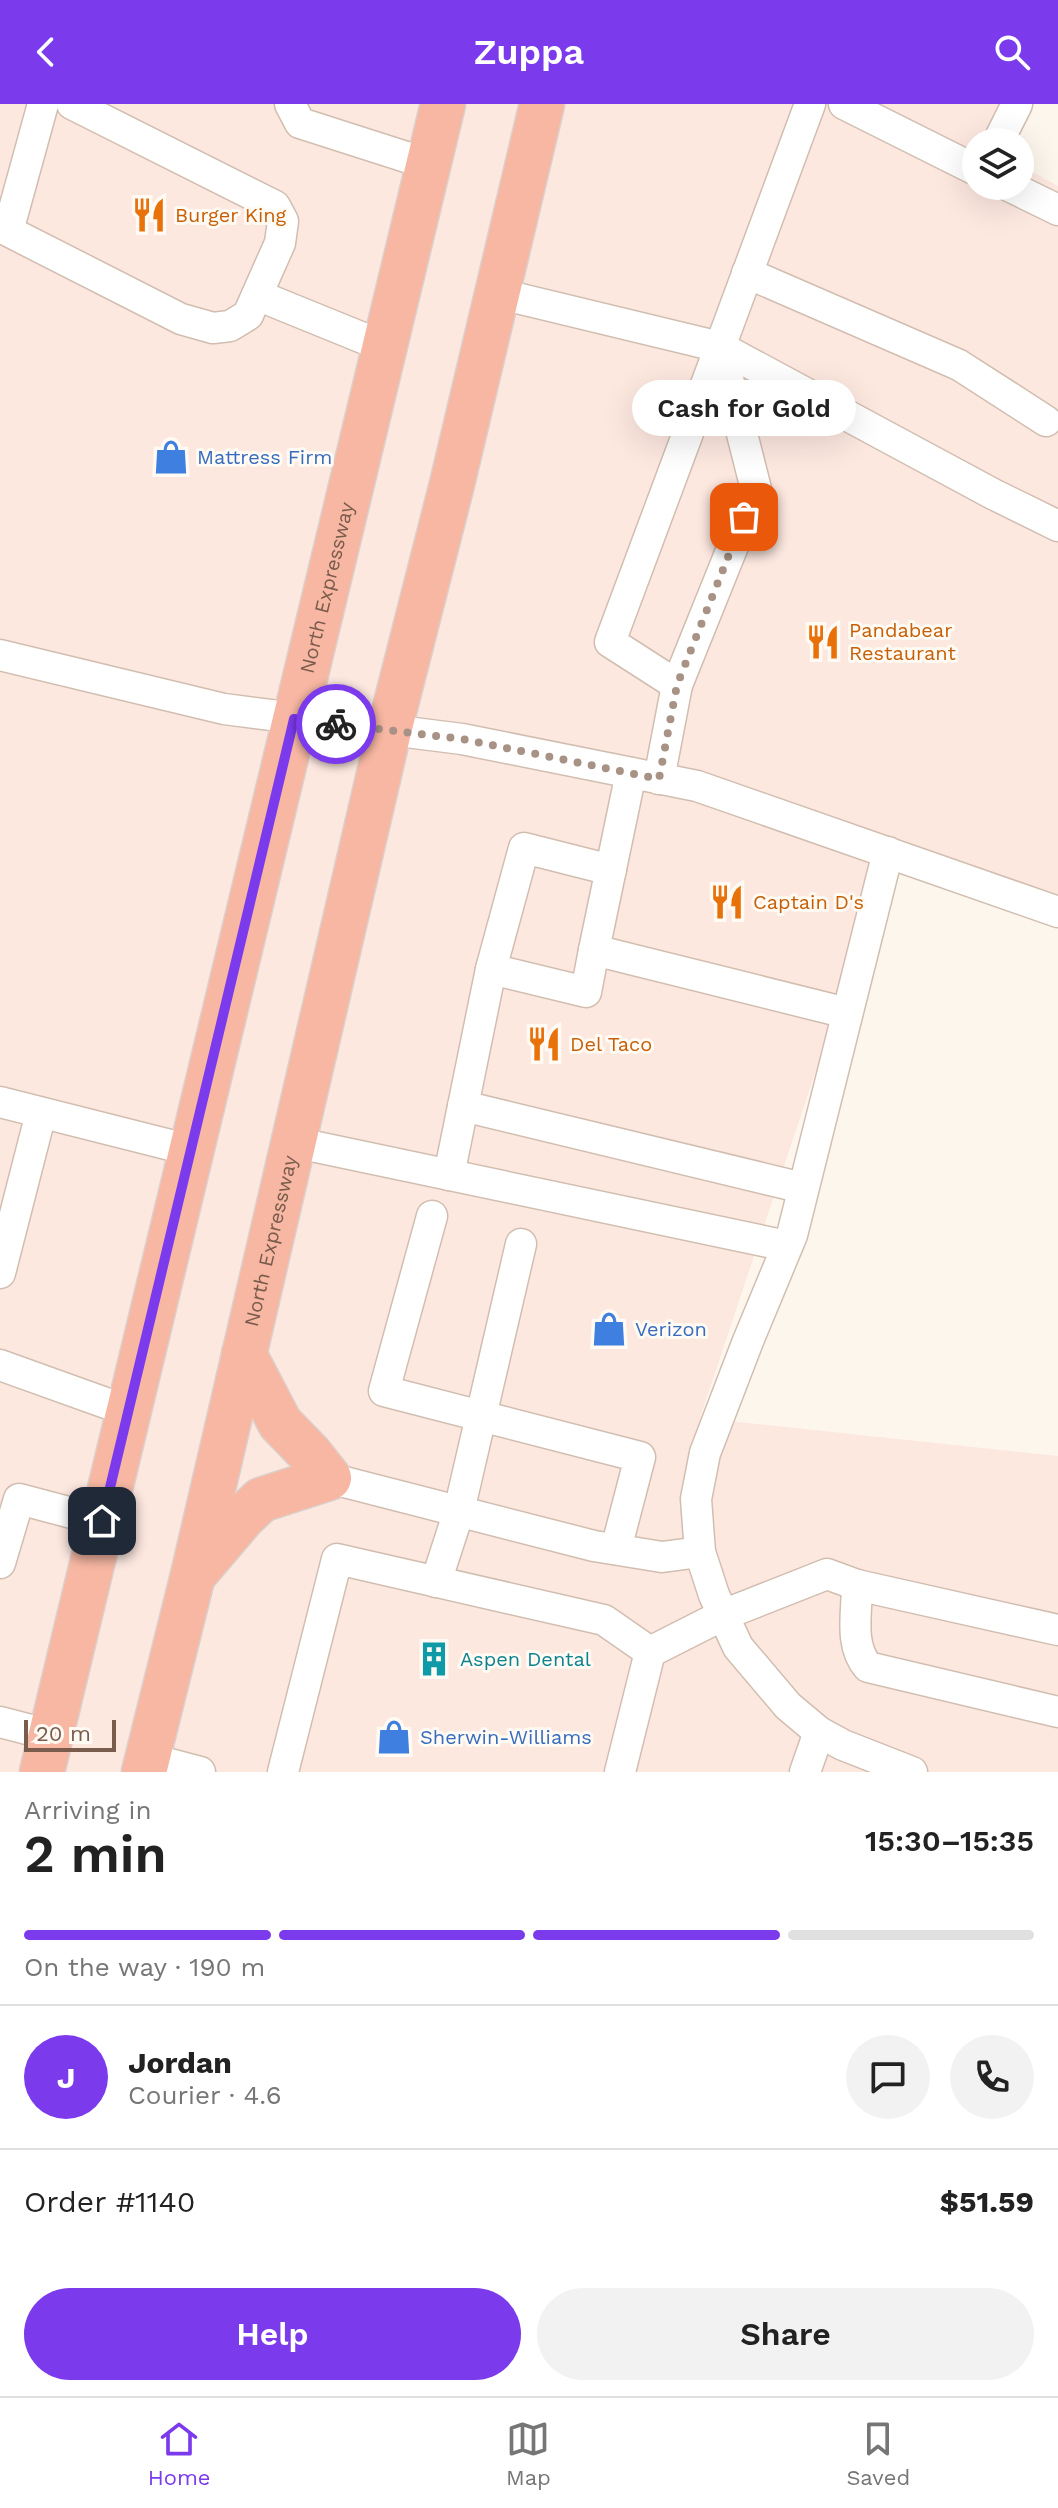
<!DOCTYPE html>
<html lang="en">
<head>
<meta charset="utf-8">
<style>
  :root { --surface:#fff; --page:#f2f2f2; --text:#222; --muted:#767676; --line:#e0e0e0; --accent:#7c3aed }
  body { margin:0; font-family:"Work Sans",sans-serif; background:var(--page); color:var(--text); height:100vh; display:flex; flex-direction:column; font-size:30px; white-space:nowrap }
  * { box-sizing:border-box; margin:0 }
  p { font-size:26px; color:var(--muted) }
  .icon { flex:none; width:44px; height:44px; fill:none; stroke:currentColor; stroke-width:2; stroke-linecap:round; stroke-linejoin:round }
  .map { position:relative; height:1668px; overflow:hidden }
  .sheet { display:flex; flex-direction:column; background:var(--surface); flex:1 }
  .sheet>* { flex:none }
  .controls { position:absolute; left:962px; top:24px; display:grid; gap:16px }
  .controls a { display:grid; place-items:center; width:72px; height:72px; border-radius:50%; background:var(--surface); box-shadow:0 8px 32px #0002; font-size:40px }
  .scale { position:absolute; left:24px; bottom:20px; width:92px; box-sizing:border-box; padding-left:8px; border:4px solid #7a5c4d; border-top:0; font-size:22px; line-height:28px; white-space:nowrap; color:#7a5c4d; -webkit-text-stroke:6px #fffaf3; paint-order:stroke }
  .pin { position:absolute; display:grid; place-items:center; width:68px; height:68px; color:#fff; margin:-34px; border-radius:16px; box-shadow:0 4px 12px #0006 }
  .courier { position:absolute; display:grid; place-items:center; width:80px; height:80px; margin:-40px; border:6px solid #7c3aed; border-radius:50%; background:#fff; color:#222; box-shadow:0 2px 10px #0007 }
  .bubble { position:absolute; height:56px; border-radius:28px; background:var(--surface); box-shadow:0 8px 32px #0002; font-size:26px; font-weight:600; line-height:56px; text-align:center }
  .summary em { font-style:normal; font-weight:600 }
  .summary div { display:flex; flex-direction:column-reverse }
  .summary { display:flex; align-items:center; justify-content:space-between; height:136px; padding:0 24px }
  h1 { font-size:52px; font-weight:600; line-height:60px }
  .bar { display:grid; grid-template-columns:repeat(4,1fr); gap:12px 8px; align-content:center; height:96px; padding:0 24px }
  .bar i { height:10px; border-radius:6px; background:var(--line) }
  .bar .on { background:var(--accent) }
  .bar p { grid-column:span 4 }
  .line { display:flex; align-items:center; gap:20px; padding:0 24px; border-top:2px solid var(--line) }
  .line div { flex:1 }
  .round { display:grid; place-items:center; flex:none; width:84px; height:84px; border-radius:42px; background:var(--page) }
  .primary-button { display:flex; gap:16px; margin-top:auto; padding:16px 24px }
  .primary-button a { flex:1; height:92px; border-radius:48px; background:var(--accent); color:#fff; font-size:32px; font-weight:600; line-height:92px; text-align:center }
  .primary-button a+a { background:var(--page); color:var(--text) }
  header { display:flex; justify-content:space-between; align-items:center; height:104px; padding:0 24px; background:var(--accent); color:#fff; font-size:36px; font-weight:600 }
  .tabs { display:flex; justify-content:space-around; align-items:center; height:112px; border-top:2px solid var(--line); background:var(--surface); font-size:22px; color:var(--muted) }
  .tabs a { display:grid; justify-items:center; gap:4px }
  .tabs .on { color:var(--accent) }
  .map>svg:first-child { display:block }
</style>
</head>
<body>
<header><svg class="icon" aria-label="back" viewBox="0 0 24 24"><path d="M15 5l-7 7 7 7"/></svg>Zuppa<svg class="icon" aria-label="search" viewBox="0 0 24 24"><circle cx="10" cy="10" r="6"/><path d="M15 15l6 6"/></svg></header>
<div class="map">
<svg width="1058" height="1668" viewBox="0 0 1058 1668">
  <rect width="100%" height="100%" fill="#fdf6ec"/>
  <path fill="#fde8e0" d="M 0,0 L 1012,0 L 994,38 L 976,38 L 976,82 L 1020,82 L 1020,61 L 1058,82 L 1058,799 L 892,739 L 700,1314 L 1058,1352 L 1058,1668 L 0,1668 Z"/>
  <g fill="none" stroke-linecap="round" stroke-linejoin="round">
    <g stroke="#d1beb0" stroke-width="33">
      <g id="minor">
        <path d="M 43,0 L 8,127 L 181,215 L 213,224 L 230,222 L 248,211 L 280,139 L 283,117 L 275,102 L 72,0"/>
        <path d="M 290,0 L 300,19 L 428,60"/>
        <path d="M 844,0 L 976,66"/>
        <path d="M 998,38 L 1017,0"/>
        <path d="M 1009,82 L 1058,106"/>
        <path d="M 747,169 L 959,261 L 1046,317"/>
        <path d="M 496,189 L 720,243 L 810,0"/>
        <path d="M 257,191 L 385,243"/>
        <path d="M 720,243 L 993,390 L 1058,422"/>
        <path d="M 0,551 L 224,605 L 462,635 L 697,682 L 1058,808"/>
        <path d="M 677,581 L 610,538 L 720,243"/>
        <path d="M 631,669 L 594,846 L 847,909"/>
        <path d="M 659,675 L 677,581 L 756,385 L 720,243"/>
        <path d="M 888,748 L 792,1131 L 748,1237 L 705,1349 L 696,1395 L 700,1448 L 714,1491 L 738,1543 L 788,1602 L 819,1628 L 843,1641 L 912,1668"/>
        <path d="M 491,865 L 524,744 L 611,766"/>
        <path d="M 0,998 L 190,1046"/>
        <path d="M 463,1002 L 803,1084"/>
        <path d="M 293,1038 L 787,1142"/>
        <path d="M 449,1071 L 491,865 L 586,888 L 594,846"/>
        <path d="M 432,1112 L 384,1287 L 640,1353 L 616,1445"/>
        <path d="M 0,1169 L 41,1009"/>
        <path d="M 0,1261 L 128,1307"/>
        <path d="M 329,1374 L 594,1442 L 662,1453 L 700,1448"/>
        <path d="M 0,1459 L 19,1395 L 102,1417"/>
        <path d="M 436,1478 L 459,1407 L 521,1140"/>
        <path d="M 857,1481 C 857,1509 849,1541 868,1563 L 1058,1608"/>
        <path d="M 0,1618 L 50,1631"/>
        <path d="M 147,1654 L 200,1668"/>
        <path d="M 283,1668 L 337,1455 L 604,1516 L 650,1548"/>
        <path d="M 620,1668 L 650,1548 L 723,1511 L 827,1470 L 857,1481 L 1058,1526"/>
        <path d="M 805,1668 L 819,1628"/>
      </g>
    </g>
    <g stroke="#dad1cd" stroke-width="47">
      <g id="highway">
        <path d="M 197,1467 L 243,1413 L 261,1396 L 329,1374 L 310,1350 L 280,1319 L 244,1250"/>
        <path id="s1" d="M 42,1668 L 443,0"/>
        <path id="s2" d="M 144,1668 L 193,1471 L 389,627 L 452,380 L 542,0"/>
      </g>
    </g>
    <use href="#minor" stroke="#fff" stroke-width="30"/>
    <use href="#highway" stroke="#f7b7a3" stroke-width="44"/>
  </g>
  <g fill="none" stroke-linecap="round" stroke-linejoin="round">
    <path stroke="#a89285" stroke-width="8" stroke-dasharray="0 14.4" d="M 336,620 L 462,635 L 659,675 L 677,581 L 744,413"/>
    <path stroke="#7c3aed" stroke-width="10" d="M 102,1417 L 294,615 L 336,620"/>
  </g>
  <defs>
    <g id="restaurant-bare" transform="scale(2.76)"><path d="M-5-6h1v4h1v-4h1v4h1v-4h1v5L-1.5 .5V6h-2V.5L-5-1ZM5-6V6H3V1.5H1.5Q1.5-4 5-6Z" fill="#e8710a" stroke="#fffaf3" stroke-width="2.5" paint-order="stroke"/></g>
    <g id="shop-bare" transform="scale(2.76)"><path d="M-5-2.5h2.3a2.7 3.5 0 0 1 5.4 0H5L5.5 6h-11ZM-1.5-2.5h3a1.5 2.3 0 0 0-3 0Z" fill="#3f7fe0" stroke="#fffaf3" stroke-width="2.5" paint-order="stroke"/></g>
    <g id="building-bare" transform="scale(2.76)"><path d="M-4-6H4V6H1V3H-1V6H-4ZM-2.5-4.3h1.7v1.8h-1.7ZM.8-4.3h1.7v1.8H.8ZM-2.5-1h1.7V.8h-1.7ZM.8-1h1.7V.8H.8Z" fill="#0f9aa8" stroke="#fffaf3" stroke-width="2.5" paint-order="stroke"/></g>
  </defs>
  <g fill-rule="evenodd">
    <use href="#restaurant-bare" x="149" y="111"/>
    <use href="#shop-bare" x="171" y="353"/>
    <use href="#restaurant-bare" x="823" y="538"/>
    <use href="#restaurant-bare" x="727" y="798"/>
    <use href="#restaurant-bare" x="544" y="940"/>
    <use href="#shop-bare" x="609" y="1225"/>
    <use href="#building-bare" x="434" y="1555"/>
    <use href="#shop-bare" x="394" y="1633"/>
  </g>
  <g text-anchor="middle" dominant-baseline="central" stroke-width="6" stroke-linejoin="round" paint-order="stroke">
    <g font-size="20" fill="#c56008" stroke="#fffaf3" text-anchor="start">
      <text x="175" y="111">Burger King</text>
      <text x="849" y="526">Pandabear<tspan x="849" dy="23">Restaurant</tspan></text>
      <text x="753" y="798">Captain D's</text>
      <text x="570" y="940">Del Taco</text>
    </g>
    <g font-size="20" fill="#366cbe" stroke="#fffaf3" text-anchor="start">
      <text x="197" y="353">Mattress Firm</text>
      <text x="635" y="1225">Verizon</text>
      <text x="420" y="1633">Sherwin-Williams</text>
    </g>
    <g font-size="20" fill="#7a5c4d" stroke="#fffaf3">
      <text stroke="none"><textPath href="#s1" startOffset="1218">North Expressway</textPath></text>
      <text stroke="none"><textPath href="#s2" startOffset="546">North Expressway</textPath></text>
    </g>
    <g font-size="20" fill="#0d838f" stroke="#fffaf3" text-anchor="start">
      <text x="460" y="1555">Aspen Dental</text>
    </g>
  </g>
</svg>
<div class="controls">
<a><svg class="icon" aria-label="layers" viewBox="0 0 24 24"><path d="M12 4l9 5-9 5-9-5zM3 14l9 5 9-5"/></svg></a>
</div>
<div class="scale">20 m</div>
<div class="pin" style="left:744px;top:413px;background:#ea580c"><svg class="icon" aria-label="bag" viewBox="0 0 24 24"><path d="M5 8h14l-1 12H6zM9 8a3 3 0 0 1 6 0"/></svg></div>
<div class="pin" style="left:102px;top:1417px;background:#1f2937"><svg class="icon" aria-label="home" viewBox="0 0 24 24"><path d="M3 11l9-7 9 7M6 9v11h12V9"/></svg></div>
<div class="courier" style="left:336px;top:620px"><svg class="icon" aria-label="bike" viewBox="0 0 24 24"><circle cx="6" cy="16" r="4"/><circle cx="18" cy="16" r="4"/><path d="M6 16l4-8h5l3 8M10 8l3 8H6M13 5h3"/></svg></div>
<div class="bubble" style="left:632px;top:276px;width:224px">Cash for Gold</div>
</div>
<section class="sheet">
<div class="summary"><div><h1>2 min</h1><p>Arriving in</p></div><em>15:30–15:35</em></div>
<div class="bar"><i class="on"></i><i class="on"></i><i class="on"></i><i></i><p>On the way · 190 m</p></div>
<div class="line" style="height:144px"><b class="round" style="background:var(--accent);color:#fff">J</b><div><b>Jordan</b><p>Courier · 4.6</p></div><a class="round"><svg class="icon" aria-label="chat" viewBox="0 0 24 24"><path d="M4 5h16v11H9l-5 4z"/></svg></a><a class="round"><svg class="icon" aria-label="phone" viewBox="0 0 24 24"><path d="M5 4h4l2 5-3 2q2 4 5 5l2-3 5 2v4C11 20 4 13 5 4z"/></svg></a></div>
<div class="line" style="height:104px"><div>Order #1140</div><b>$51.59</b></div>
<div class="primary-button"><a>Help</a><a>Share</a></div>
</section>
<nav class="tabs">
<a class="on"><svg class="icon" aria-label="home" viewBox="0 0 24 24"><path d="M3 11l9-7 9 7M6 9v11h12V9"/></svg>Home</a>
<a><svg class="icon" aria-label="map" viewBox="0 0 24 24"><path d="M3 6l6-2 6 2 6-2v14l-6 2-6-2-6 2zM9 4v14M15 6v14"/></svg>Map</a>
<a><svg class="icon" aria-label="saved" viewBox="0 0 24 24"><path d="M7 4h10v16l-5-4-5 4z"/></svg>Saved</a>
</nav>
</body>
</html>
